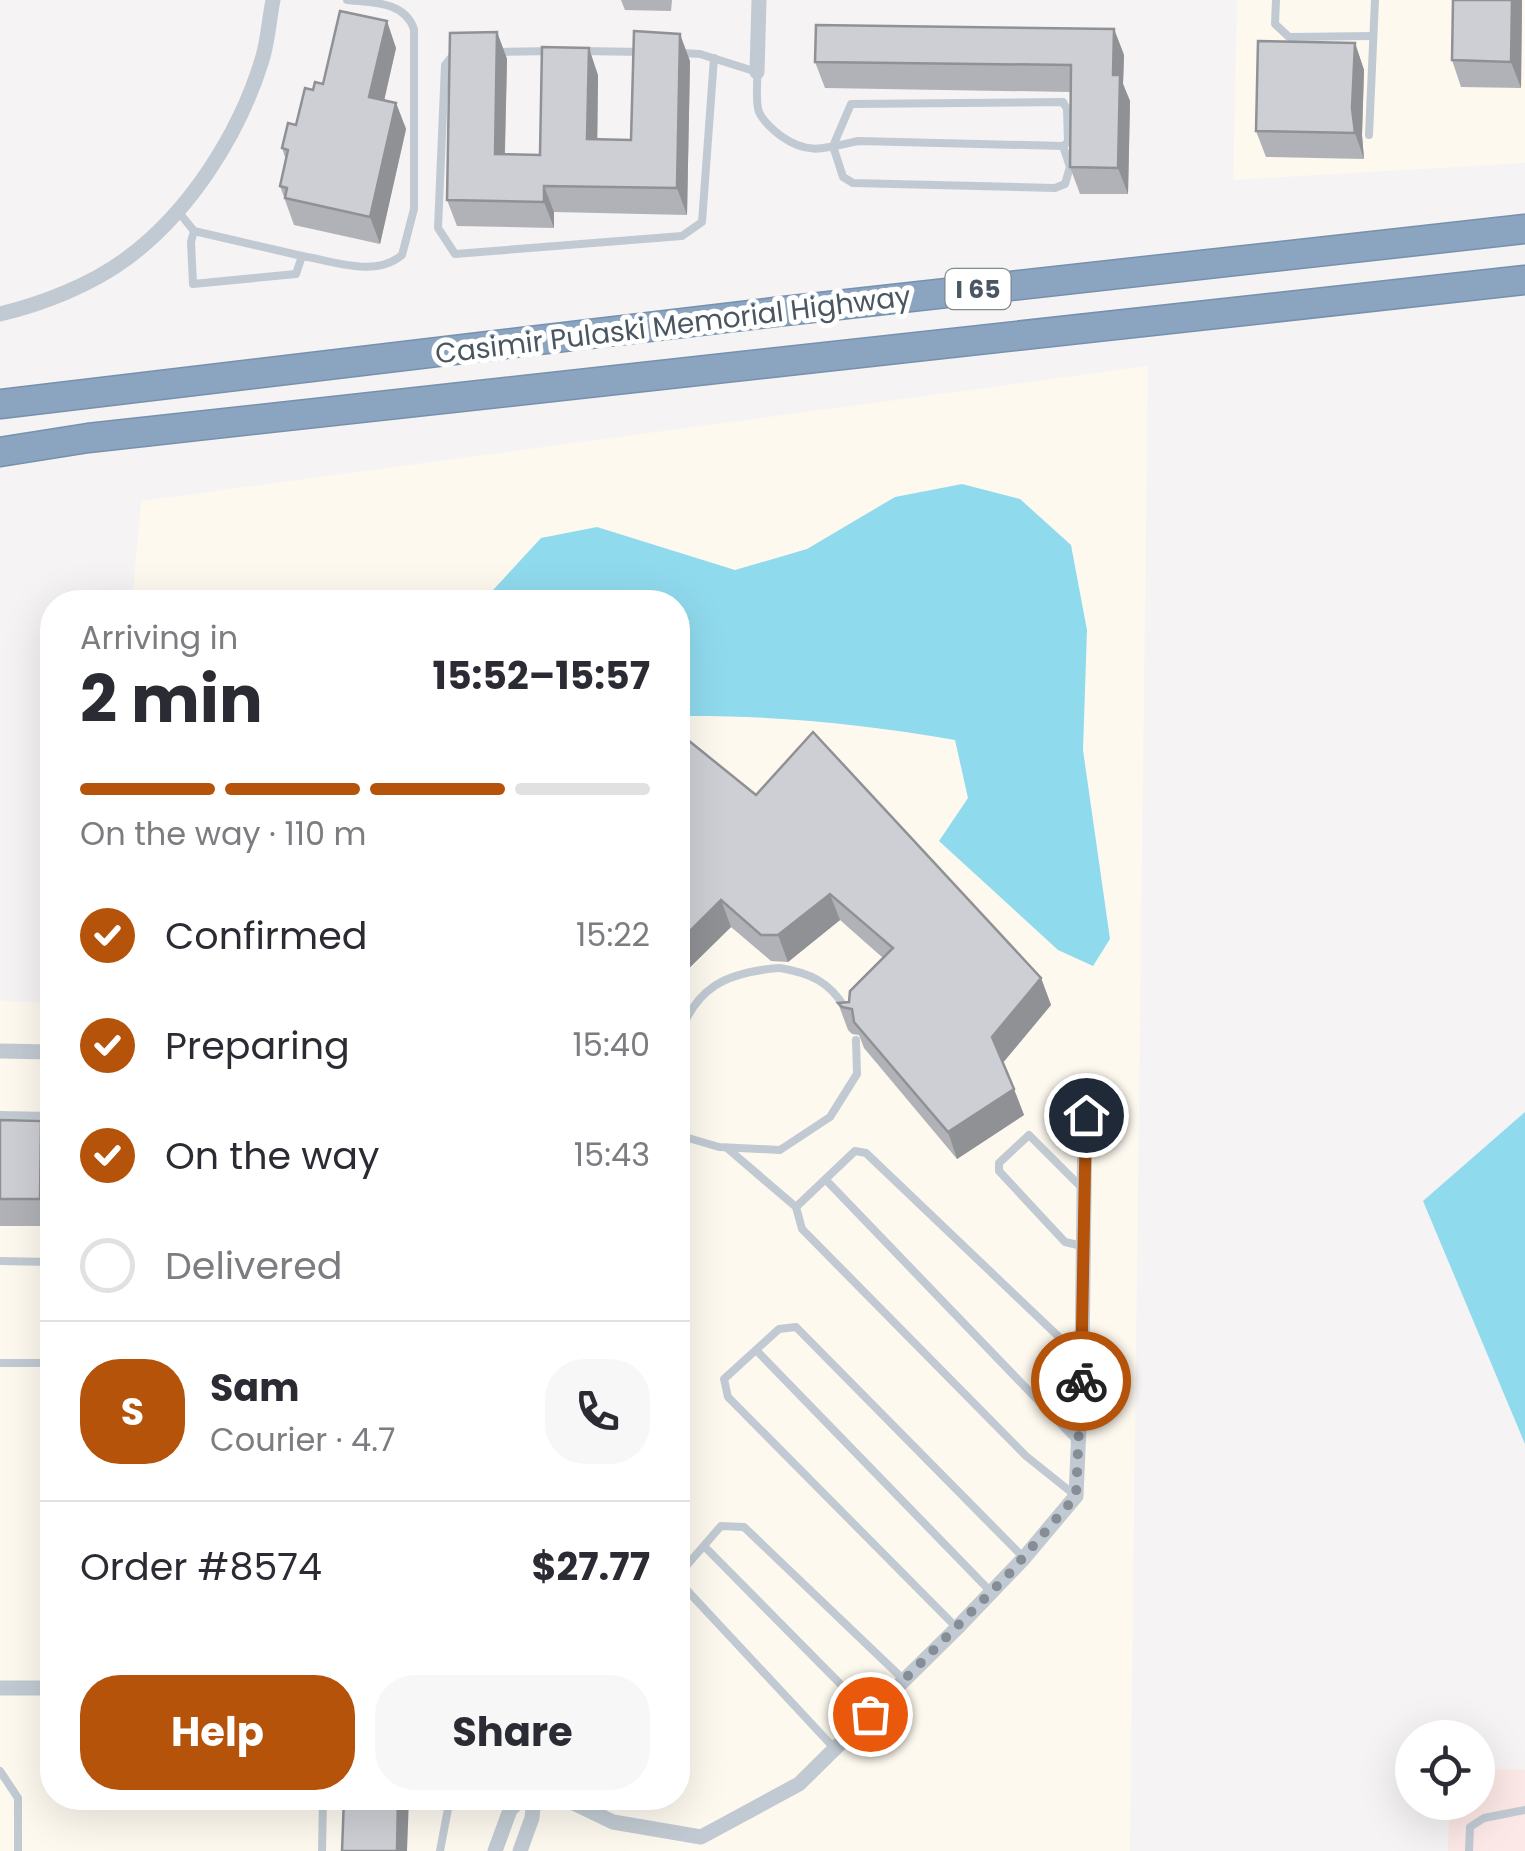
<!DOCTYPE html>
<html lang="en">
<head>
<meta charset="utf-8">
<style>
  :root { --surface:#fff; --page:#f7f7f7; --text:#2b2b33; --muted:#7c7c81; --line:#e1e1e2; --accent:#b45309 }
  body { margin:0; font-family:Poppins,sans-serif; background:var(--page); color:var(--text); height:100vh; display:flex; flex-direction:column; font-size:38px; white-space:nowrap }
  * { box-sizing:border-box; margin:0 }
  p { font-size:32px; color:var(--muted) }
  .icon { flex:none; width:55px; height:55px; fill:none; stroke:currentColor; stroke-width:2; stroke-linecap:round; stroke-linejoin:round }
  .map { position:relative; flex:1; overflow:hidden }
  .sheet { position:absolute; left:40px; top:590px; width:650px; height:1220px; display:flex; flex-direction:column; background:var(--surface); border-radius:40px; box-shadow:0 10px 40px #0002 }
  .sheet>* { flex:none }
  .fabs { position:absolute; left:1395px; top:1720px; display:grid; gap:20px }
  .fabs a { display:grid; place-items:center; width:100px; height:100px; border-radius:50%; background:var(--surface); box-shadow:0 10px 40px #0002; font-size:50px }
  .pin { position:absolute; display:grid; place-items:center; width:85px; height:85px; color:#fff; margin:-42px; border:5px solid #fff; border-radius:50%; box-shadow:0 2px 10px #0007 }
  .courier { position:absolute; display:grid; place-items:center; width:100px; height:100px; margin:-50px; border:8px solid #b45309; border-radius:50%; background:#fff; color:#222; box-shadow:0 2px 12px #0007 }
  .headline em { font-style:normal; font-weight:700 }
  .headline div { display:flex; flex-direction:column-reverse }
  .headline { display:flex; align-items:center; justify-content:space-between; height:170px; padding:0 40px }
  h1 { font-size:65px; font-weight:700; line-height:75px }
  .bar { display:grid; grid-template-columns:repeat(4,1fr); gap:15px 10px; align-content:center; height:120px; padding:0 40px }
  .bar i { height:12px; border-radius:8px; background:var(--line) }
  .bar .active { background:var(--accent) }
  .bar p { grid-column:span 4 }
  .line { display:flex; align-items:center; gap:25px; padding:0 40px; border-top:2px solid var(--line) }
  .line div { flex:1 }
  .round { display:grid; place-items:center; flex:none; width:105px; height:105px; border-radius:40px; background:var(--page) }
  ol { padding:0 40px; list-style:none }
  li { display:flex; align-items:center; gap:30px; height:110px }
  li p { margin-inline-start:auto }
  li .icon { padding:10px; border-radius:50%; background:var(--accent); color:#fff; stroke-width:4 }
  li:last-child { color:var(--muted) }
  li i { width:55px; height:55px; border:5px solid var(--line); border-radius:50% }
  .action { display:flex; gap:20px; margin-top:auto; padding:20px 40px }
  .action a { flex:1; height:115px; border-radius:40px; background:var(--accent); color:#fff; font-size:40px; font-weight:700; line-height:115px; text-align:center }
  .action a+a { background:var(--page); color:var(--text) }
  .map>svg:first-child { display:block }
</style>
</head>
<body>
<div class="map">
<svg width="1525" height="1851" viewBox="0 0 1525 1851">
  <rect width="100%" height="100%" fill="#f5f3f3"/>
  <g fill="#fdf9ef">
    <path d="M 1237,0 L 1525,0 L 1525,163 L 1233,180 Z"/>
    <path d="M 1148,366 L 1130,1851 L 0,1851 L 0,1001 L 52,1003 L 52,1798 L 678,1798 L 678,602 L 132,602 L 141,501 Z"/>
  </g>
  <path fill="#fce8e6" d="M 1478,1769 L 1525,1770 L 1525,1851 L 1448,1851 L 1450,1803 L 1478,1802 Z"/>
  <g fill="#90daee">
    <path d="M 962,484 L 1020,499 L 1071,545 L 1087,630 L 1083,750 L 1110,939 L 1093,966 L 1058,950 L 939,841 L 968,798 L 955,740 C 864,724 770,715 678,716 L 678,602 L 482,602 L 541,538 L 597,527 L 735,570 L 807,549 L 895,497 Z"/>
    <path d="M 1525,1112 L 1525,1444 L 1423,1201 Z"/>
  </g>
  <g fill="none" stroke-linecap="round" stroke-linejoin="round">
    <g stroke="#7690ad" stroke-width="31">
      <g id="motorway">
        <path d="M 0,404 L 775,312 L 1525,229"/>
        <path d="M 0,452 L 88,438 L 1525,280"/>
      </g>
    </g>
    <g stroke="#c1cad2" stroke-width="8">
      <path d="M 1276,0 L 1275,24 L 1289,37 L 1373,36"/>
      <path d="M 582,51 L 643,52"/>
      <path d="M 497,52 L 553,51"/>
      <path d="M 682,53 L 700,54 L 757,72 C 758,83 755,101 759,112 C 763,121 774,131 781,136 C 809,156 826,148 858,141 L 1063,146 L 1068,142 L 1067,109 L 1063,102 L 851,104 L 833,146 L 843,177 L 853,183 L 1055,188 L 1065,184 L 1070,167 L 1063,146"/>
      <path d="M 454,54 L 445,65 L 438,228 L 455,254 L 682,236 L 702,222 L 714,58"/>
      <path d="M 1369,135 L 1375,0"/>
      <path d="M 177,210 L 194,231 L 191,242 L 193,284 L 296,274 L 302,256 L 194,231"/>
      <path d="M 302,256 C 334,261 375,278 402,255 L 414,209 L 414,29 C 404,1 373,3 347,0"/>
      <path d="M 780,968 C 810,973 830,982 845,1008"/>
      <path d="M 678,1040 C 694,987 727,972 779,968"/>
      <path d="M 0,1115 L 52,1116"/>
      <path d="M 678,1131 L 678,1135 L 719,1147 L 780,1150 L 830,1117 L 857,1074 L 856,1040"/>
      <path d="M 727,1148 L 796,1207"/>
      <path d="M 826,1180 L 1078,1442"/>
      <path d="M 1081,1187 L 1029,1135 L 999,1163 L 999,1171 L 1065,1242 L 1082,1246"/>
      <path d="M 0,1261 L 52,1262"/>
      <path d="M 756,1350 L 991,1592"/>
      <path d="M 0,1363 L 52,1363"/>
      <path d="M 1076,1496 L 1026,1456 L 802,1229 L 796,1207 L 855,1151 L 866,1153 L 1081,1358"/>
      <path d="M 704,1546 L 870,1714"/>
      <path d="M 957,1628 L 728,1397 L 724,1379 L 779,1329 L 796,1327 L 1024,1558"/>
      <path d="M 835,1749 L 683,1586 L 681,1572 L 721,1526 L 744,1527 L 903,1679"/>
      <path d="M 0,1771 L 18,1798 L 18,1851"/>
      <path d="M 322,1851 L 323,1798"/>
      <path d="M 440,1851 L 450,1798"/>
      <path d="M 1469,1851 L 1470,1827 L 1484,1818 L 1525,1810"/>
    </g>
    <g stroke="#c1cad2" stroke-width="15">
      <path d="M 757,72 L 759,0"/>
      <path d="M 0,314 C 42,304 91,285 126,259 C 189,213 239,135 262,60 C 268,41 269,20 273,0"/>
      <path d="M 0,1051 L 52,1052"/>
      <path d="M 0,1688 L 52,1688"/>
      <path d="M 563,1798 L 613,1822 L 701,1837 L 799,1784 L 957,1628 L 1024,1558 L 1076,1496 L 1082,1359 L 1085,1115"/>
      <path d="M 495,1851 L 510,1810 L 522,1798"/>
      <path d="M 520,1851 L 532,1818 L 534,1798"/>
    </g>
    <use href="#motorway" stroke="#8ba5c1" stroke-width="28"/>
  </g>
  <g fill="#b0b2b7">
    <path d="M 621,0 L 672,0 L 671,11 L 625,10 Z"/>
    <path d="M 1522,0 L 1521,88 L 1461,87 L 1452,60 Z"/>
    <path d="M 1114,29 L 1124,55 L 1123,84 L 1130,101 L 1128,194 L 1080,194 L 1070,167 L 1071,92 L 825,88 L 815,62 Z"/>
    <path d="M 497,32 L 507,59 L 505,154 L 540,155 L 598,75 L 597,140 L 631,140 L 690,61 L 687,215 L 554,212 L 554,228 L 457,226 L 447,200 Z"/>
    <path d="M 1355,43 L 1364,70 L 1362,135 L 1364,159 L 1266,157 L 1256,131 Z"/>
    <path d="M 396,48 L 384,100 L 396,103 L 406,129 L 380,244 L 294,225 L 280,186 L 286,160 L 282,148 L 296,125 L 313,90 Z"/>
    <path d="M 756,795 L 1041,978 L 1051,1005 L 1003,1062 L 1024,1115 L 957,1159 L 864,1048 L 859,1035 L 852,1034 L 848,1030 L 838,1003 L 849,1002 L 883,958 L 840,920 L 788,962 L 771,961 L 731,927 L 678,979 Z"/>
    <path d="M 0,1120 L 50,1147 L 50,1226 L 0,1226 Z"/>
  </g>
  <g fill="#909195">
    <path d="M 1512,0 L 1522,0 L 1521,88 L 1511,62 Z"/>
    <path d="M 387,21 L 396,48 L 379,123 L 369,97 Z"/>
    <path d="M 1114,29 L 1124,55 L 1123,84 L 1130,101 L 1128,194 L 1118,168 L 1113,75 Z"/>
    <path d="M 497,32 L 507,59 L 504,180 L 495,154 Z"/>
    <path d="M 680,34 L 690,61 L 687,215 L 677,188 Z"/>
    <path d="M 1355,43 L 1364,70 L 1362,135 L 1364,159 L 1355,133 L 1352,108 Z"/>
    <path d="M 589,48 L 598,75 L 597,166 L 587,139 Z"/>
    <path d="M 396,103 L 406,129 L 380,244 L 370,217 Z"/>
    <path d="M 544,186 L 554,212 L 554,228 L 544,202 Z"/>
    <path d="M 830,894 L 840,920 L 788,962 L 778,935 Z"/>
    <path d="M 721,900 L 731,927 L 678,979 L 678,943 Z"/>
    <path d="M 1041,978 L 1051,1005 L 1002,1064 L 992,1037 Z"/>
    <path d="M 1014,1089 L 1024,1115 L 957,1159 L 948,1132 Z"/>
    <path d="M 41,1121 L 50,1147 L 50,1226 L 40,1199 Z"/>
    <path d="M 398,1798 L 409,1798 L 407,1851 L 397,1851 Z"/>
  </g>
  <g fill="#cdcfd5" stroke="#909195" stroke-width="2.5">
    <path d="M 1453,0 L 1512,0 L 1511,62 L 1452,60 Z"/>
    <path d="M 340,11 L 387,21 L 369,97 L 396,103 L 370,217 L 285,198 L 287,188 L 280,186 L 288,150 L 282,148 L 288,123 L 296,125 L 305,88 L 313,90 L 315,82 L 323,84 Z"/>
    <path d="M 816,25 L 1114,29 L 1113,75 L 1120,75 L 1118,168 L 1070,167 L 1071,65 L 815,62 Z"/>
    <path d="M 634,31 L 680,34 L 677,188 L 544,186 L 544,202 L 447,200 L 450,33 L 497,32 L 495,154 L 540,155 L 542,47 L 589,48 L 587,139 L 631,140 Z"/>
    <path d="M 1258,41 L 1355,43 L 1352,108 L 1355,133 L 1256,131 Z"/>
    <path d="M 813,732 L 1041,978 L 992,1037 L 1014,1089 L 948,1132 L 854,1022 L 852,1009 L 842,1007 L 838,1003 L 849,1002 L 850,991 L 893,948 L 830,894 L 778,935 L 761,935 L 721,900 L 678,943 L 678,742 L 683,736 L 756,795 Z"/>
    <path d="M 0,1120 L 41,1121 L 40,1199 L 0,1199 Z"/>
    <path d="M 344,1798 L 398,1798 L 397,1851 L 342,1851 Z"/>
  </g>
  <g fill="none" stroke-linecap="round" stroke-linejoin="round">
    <path stroke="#868d94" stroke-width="10" stroke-dasharray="0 18" d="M 870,1714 L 1008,1575 L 1076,1496 L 1081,1381"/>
    <path stroke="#b45309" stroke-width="12" d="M 1081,1381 L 1086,1115"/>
  </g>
  <g text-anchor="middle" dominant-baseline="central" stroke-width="10" stroke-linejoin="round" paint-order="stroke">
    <rect fill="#fff" stroke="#808990" stroke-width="2.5" x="945.5" y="269" width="65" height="40" rx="8"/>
    <g font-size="25" font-weight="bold" fill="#4a5661">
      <text x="978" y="289">I 65</text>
    </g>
    <g font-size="28" fill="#4a5661" stroke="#fff">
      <text transform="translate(673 325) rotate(-7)">Casimir Pulaski Memorial Highway</text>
    </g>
  </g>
</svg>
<div class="fabs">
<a><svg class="icon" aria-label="locate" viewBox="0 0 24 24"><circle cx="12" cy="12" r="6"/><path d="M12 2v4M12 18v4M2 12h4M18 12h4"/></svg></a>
</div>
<div class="pin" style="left:870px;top:1714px;background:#ea580c"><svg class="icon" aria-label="bag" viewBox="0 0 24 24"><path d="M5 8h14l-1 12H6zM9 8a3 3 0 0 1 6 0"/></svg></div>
<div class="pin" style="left:1086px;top:1115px;background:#1f2937"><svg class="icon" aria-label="home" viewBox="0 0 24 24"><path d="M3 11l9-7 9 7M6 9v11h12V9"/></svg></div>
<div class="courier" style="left:1081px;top:1381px"><svg class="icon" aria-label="bike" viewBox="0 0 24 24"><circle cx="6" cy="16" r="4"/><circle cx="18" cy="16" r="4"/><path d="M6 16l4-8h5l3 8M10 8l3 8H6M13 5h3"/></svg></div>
<section class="sheet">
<div class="headline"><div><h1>2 min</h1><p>Arriving in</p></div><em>15:52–15:57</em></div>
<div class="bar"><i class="active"></i><i class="active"></i><i class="active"></i><i></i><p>On the way · 110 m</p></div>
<ol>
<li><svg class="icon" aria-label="check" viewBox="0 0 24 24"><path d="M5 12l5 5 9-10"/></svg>Confirmed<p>15:22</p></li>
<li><svg class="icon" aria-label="check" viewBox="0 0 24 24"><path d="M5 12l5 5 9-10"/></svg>Preparing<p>15:40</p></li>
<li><svg class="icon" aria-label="check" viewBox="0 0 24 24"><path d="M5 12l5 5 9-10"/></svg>On the way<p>15:43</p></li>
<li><i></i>Delivered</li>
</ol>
<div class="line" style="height:180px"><b class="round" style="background:var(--accent);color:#fff">S</b><div><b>Sam</b><p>Courier · 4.7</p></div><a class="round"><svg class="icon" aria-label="phone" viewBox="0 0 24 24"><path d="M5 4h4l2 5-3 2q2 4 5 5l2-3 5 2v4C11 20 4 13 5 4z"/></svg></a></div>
<div class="line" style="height:130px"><div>Order #8574</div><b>$27.77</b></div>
<div class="action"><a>Help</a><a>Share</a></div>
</section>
</div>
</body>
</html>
